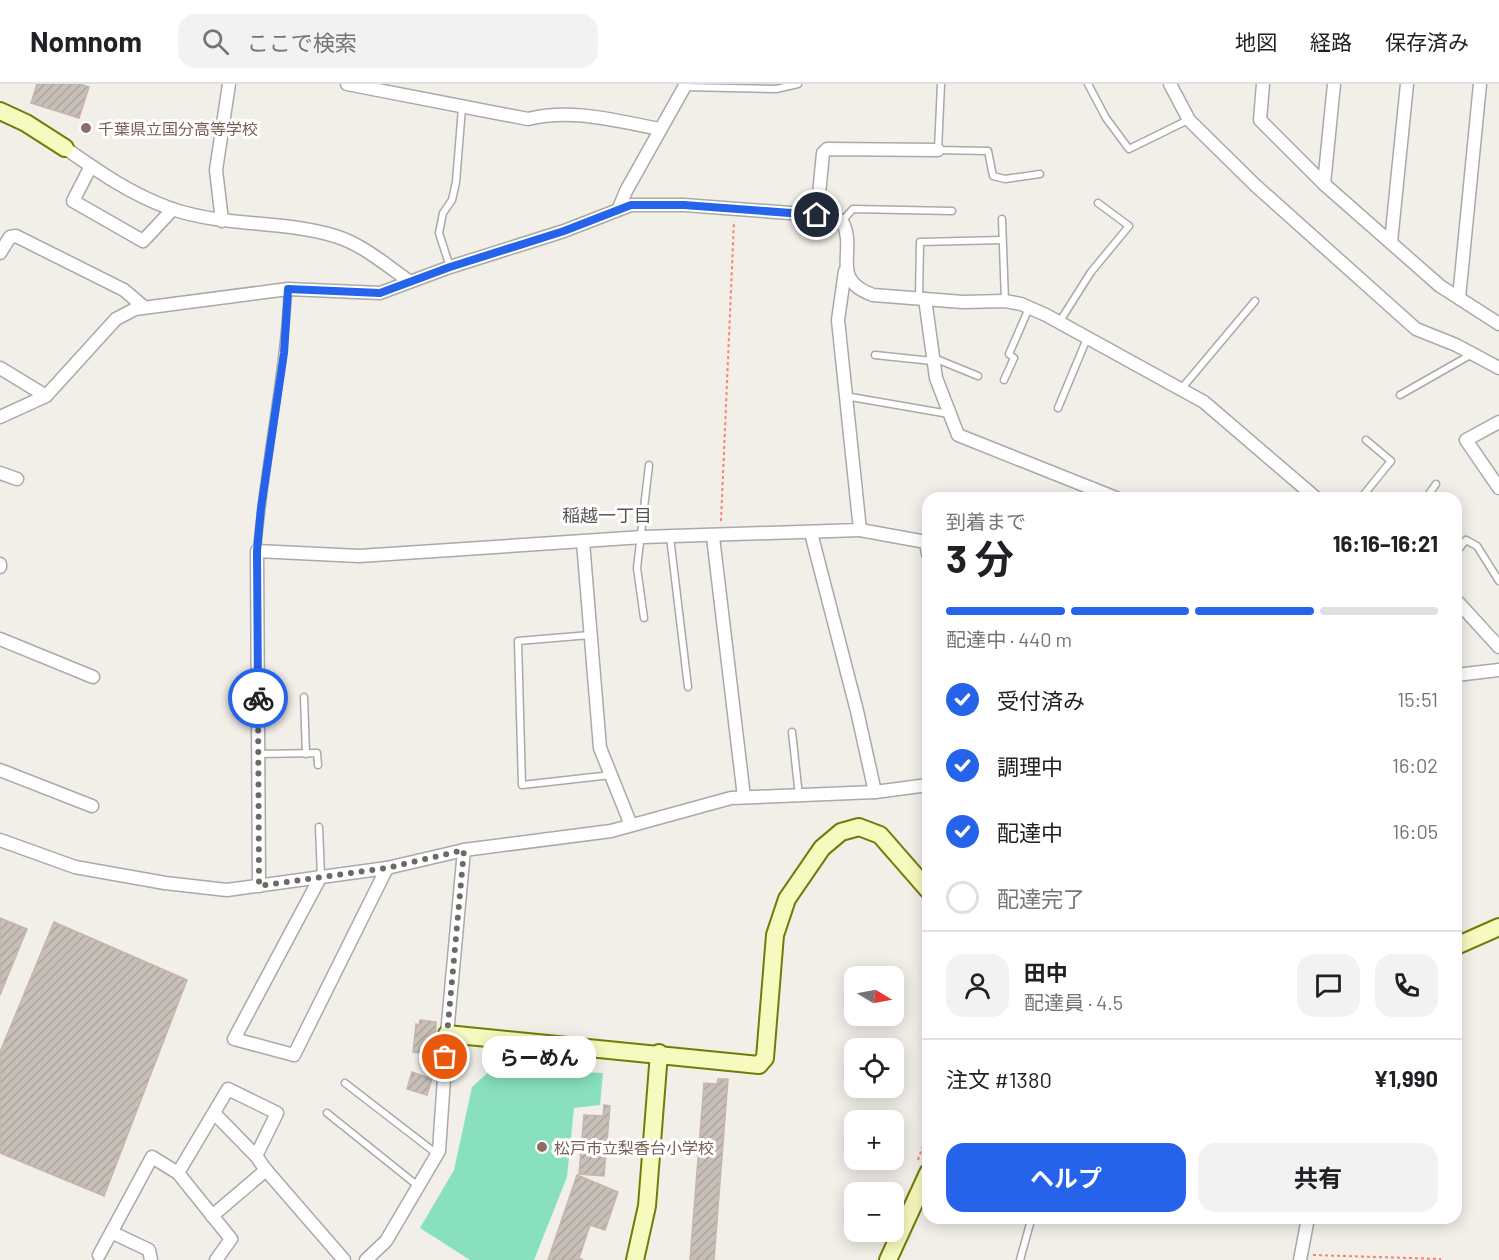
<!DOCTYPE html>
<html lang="ja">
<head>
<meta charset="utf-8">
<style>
  :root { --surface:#fff; --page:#f2f2f2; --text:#202124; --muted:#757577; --line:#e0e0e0; --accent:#2563eb }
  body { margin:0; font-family:Barlow,"Noto Sans JP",sans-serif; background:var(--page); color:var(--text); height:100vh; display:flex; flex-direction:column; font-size:22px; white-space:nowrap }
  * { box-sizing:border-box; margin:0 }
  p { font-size:20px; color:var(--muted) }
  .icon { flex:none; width:33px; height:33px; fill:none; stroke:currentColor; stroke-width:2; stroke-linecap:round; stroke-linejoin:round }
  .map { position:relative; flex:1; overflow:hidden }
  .drawer { position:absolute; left:922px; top:408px; width:540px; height:732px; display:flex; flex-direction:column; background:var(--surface); border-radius:18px; box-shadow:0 3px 15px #0003 }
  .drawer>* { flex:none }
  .needle { width:39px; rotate:100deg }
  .buttons { position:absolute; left:844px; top:882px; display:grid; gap:12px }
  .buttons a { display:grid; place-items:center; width:60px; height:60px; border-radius:12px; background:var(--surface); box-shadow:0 3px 15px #0003; font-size:30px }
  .pin { position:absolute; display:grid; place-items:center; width:51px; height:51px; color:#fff; margin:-26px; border:3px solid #fff; border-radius:50%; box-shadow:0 2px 6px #0007 }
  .courier { position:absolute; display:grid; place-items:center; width:60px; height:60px; margin:-30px; border:4px solid #2563eb; border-radius:50%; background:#fff; color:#222; box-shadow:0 2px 8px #0007 }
  .bubble { position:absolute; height:42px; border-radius:18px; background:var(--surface); box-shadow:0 3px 15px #0003; font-size:20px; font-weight:700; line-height:42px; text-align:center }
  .overview em { font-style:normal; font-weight:700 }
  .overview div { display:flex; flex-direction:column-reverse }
  .overview { display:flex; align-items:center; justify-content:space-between; height:102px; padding:0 24px }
  h1 { font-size:39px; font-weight:700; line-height:45px }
  .bar { display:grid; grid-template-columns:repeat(4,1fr); gap:9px 6px; align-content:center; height:72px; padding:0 24px }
  .bar i { height:8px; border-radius:4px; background:var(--line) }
  .bar .current { background:var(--accent) }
  .bar p { grid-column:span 4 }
  .line { display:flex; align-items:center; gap:15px; padding:0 24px; border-top:2px solid var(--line) }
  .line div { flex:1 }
  .round { display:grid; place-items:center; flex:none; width:63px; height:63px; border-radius:18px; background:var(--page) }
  ol { padding:0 24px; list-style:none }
  li { display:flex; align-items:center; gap:18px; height:66px }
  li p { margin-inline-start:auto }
  li .icon { padding:6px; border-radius:50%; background:var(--accent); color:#fff; stroke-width:4 }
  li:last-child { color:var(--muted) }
  li i { width:33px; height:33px; border:3px solid var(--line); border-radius:50% }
  .primary-button { display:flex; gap:12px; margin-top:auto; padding:12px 24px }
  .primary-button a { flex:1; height:69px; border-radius:18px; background:var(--accent); color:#fff; font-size:24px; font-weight:700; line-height:69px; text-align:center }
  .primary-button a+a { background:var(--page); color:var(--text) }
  header { display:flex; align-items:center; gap:36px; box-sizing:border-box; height:84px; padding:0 30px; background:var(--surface); border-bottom:2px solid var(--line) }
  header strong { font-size:28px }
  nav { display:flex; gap:33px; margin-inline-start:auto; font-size:21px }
  .search { width:420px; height:54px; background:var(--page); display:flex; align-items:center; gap:15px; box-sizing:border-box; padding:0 21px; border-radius:18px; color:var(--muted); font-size:22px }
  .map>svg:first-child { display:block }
</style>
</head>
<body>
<header>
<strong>Nomnom</strong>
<div class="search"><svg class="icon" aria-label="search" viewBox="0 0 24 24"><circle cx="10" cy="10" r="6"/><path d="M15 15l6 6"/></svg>ここで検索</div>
<nav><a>地図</a><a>経路</a><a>保存済み</a></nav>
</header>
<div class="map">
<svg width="1499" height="1176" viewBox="0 0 1499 1176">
  <defs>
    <pattern id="building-hatch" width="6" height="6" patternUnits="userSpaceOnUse" patternTransform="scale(1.5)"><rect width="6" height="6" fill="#c7bfb8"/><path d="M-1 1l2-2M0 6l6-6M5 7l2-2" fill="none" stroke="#aba49e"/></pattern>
  </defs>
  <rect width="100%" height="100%" fill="#f2efe9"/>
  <path fill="#88e0be" d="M 492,985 L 603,989 L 600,1021 L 574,1024 L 567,1093 L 534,1176 L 470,1176 L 420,1144 L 454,1086 L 472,1003 Z"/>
  <g fill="url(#building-hatch)" stroke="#c4b6ab" stroke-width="1.5">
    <path d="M 37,0 L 80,0 L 89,3 L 79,34 L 31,19 Z"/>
    <path d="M 0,834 L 27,845 L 0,911 Z"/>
    <path d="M 54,838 L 187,896 L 104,1112 L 0,1069 L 0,968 Z"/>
    <path d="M 420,936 L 436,938 L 435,971 L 413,968 L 416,940 L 419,941 Z"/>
    <path d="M 412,988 L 432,995 L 427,1011 L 407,1005 Z"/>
    <path d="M 718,995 L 728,995 L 714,1176 L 690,1176 L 704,999 L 717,1000 Z"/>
    <path d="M 604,1021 L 610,1022 L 604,1092 L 579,1090 L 584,1031 L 603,1032 Z"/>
    <path d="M 577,1091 L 618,1108 L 605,1146 L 590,1141 L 579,1174 L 583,1176 L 548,1176 Z"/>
  </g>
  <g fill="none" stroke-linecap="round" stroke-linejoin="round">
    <g stroke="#a9a9a9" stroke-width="9">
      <g id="lane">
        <path d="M 941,0 L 938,66 L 988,67 L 993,92 L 1005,95 L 1040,90"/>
        <path d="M 1088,0 L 1106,34 L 1129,65 L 1188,36"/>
        <path d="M 684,3 L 776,5 L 798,0"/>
        <path d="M 1002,135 L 1005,217"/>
        <path d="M 842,137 L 853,125 L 952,127"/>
        <path d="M 450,183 L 439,149 L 443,129 L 452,116 L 456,98 L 462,24"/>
        <path d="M 919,215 L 920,158 L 1002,156"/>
        <path d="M 1060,237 L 1091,188 L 1129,142 L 1098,119"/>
        <path d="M 875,271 L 932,277"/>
        <path d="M 934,274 L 978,292"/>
        <path d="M 1004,296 L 1014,274 L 1009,270 L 1029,224"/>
        <path d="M 1182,304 L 1255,217"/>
        <path d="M 1400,311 L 1472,270"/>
        <path d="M 845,312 L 949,330"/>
        <path d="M 1058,324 L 1088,252"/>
        <path d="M 1361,414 L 1391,377 L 1366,356"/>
        <path d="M 1426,414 L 1436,400"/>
        <path d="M 670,453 L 688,603"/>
        <path d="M 257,467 C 264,379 284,293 288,205"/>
        <path d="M 1456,468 L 1466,456 L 1477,462 L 1499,497"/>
        <path d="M 644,534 L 637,484 L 649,381"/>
        <path d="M 590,551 L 518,557 L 522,701 L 611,691"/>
        <path d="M 304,613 L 306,670"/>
        <path d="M 792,648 L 799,712"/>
        <path d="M 259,670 L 317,669 L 318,681"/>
        <path d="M 319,743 L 321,792"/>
        <path d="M 345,999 L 437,1070"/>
        <path d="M 327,1029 L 418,1102"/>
        <path d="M 1020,1176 L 1031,1136"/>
      </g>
    </g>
    <g stroke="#a9a9a9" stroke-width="15">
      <g id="street">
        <path d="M 347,0 L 528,35 C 573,24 616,37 660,45"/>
        <path d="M 1170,0 L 1189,36 L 1255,101 L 1416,245 L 1456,261 L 1499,284"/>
        <path d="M 1263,0 L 1260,36 L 1324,100 L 1440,202 L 1499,240"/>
        <path d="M 65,64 C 99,88 132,111 172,125 C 226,143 282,136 335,152 C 362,160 386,181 409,197"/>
        <path d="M 91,82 L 73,117 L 143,157 L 173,125"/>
        <path d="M 1324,100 L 1334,0"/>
        <path d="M 619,124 L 626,107 L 686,0"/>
        <path d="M 817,131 L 823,69 L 827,65 L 938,66"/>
        <path d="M 222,137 L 216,86 L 229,0"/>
        <path d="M 1391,158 L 1407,0"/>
        <path d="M 0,169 L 10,153 L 16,152 L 124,206 L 144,223"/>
        <path d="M 1459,214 L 1480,0"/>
        <path d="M 925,215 L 936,294 L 958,351 L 1116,414"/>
        <path d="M 0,284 L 46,312"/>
        <path d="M 0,333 L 46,312 L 116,235 L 135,225 L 288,205 L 380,209 L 450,183 L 564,147 L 631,121 L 684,121 L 817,131 L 842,137 C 858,167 828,195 873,211 L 963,218 L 1005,217 L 1021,220 L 1046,231 L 1204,318 L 1316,414"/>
        <path d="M 1499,338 L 1466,356 L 1499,404"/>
        <path d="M 0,389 L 17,395"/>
        <path d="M 860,446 L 926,458 L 928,470"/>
        <path d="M 811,449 L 857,627 L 875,708 L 928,701"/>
        <path d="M 713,453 L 744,713"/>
        <path d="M 583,458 L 600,664 L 631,741"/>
        <path d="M 0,480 L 0,483"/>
        <path d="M 1456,516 L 1499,563"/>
        <path d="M 0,555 L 93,593"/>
        <path d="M 1456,591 L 1499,586"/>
        <path d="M 0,686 L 92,722"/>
        <path d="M 0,756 L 75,783 L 165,799 L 227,806 L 387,784 L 464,766 L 611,747 L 731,714 L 875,708"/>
        <path d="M 321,792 L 234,955 L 294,971 L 387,784"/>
        <path d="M 259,802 L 257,467 L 359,472 L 643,453 L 860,446 L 838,236 L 845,187"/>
        <path d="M 215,1030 L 256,1072 L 266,1086 L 344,1176"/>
        <path d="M 178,1089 L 228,1005 L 277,1029 L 256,1072"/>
        <path d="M 212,1132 L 266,1086"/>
        <path d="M 113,1149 L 149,1166 L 151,1176"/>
        <path d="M 99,1171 L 152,1073 L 178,1089 L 231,1155 L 216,1176"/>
        <path d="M 366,1176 L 386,1157 L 439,1067 L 447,950 L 464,766"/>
        <path d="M 1300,1176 L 1308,1134"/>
      </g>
    </g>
    <g stroke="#707d05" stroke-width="20">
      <g id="secondary">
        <path d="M 0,27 L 26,39 L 65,64"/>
        <path d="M 1456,862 L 1499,843"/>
        <path d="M 447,950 L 759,981 L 765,974 L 775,851 L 787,815 L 822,764 L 841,748 L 859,743 L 880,751 L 928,806"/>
        <path d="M 635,1176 L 647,1122 L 659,969"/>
        <path d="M 888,1176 L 928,1089"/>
      </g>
    </g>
    <g stroke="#fa8072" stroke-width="2" stroke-dasharray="3 3" stroke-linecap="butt">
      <path d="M 721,437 L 734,137"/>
      <path d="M 918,1076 L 928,1048"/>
      <path d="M 1313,1171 L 1441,1175"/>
    </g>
    <use href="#lane" stroke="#fff" stroke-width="6"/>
    <use href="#street" stroke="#fff" stroke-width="12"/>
    <use href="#secondary" stroke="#f7fabf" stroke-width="16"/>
  </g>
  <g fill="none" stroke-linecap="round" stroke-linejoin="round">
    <path stroke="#6b6a68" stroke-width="6" stroke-dasharray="0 10.8" d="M 258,614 L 259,802 L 387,784 L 464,766 L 445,973"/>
    <path stroke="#2563eb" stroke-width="8" d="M 258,614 L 257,467 L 261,424 L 284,269 L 288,205 L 380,209 L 450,183 L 564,147 L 631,121 L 684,121 L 817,131"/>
  </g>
  <g fill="#8d6e63" stroke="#fff" stroke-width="2">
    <circle cx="86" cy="44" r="6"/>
    <circle cx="542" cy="1063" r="6"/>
  </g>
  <g text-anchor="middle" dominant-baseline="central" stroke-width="6" stroke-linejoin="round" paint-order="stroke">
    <g font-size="16" fill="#785e54" stroke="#fff" text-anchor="start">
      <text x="98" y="44">千葉県立国分高等学校</text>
      <text x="554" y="1063">松戸市立梨香台小学校</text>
    </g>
    <g font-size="18" fill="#555" stroke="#fff">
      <text x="607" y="431">稲越一丁目</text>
    </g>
  </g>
</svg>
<div class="buttons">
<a><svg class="needle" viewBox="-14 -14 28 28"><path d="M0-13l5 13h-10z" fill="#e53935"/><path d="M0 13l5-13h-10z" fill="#757577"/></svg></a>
<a><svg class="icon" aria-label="locate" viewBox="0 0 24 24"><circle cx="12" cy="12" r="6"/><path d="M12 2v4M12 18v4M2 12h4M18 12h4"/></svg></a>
<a>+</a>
<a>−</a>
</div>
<div class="pin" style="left:445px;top:973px;background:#ea580c"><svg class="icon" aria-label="bag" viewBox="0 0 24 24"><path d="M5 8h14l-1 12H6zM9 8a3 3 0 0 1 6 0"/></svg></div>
<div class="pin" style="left:817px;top:131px;background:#1f2937"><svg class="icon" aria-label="home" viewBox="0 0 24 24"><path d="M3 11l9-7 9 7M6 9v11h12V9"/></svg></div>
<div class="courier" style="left:258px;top:614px"><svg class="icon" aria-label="bike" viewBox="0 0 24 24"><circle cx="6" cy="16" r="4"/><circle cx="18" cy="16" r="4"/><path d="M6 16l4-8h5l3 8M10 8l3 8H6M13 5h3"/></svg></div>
<div class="bubble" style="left:482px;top:952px;width:114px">らーめん</div>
<section class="drawer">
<div class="overview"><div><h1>3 分</h1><p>到着まで</p></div><em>16:16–16:21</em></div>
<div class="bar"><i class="current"></i><i class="current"></i><i class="current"></i><i></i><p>配達中 · 440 m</p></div>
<ol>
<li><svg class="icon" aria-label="check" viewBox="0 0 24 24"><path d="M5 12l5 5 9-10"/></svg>受付済み<p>15:51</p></li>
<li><svg class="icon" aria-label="check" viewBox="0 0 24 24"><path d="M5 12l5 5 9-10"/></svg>調理中<p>16:02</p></li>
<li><svg class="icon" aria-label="check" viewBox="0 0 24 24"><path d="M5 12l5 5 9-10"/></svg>配達中<p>16:05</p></li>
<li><i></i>配達完了</li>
</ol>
<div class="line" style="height:108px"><a class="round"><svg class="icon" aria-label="person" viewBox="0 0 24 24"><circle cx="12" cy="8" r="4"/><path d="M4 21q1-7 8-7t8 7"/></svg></a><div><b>田中</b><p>配達員 · 4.5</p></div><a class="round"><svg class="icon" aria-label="chat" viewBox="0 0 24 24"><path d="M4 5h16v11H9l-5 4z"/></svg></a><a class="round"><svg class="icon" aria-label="phone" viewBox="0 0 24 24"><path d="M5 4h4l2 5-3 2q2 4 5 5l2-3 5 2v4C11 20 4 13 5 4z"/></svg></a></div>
<div class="line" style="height:78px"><div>注文 #1380</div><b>¥1,990</b></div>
<div class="primary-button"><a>ヘルプ</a><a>共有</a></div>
</section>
</div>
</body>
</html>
